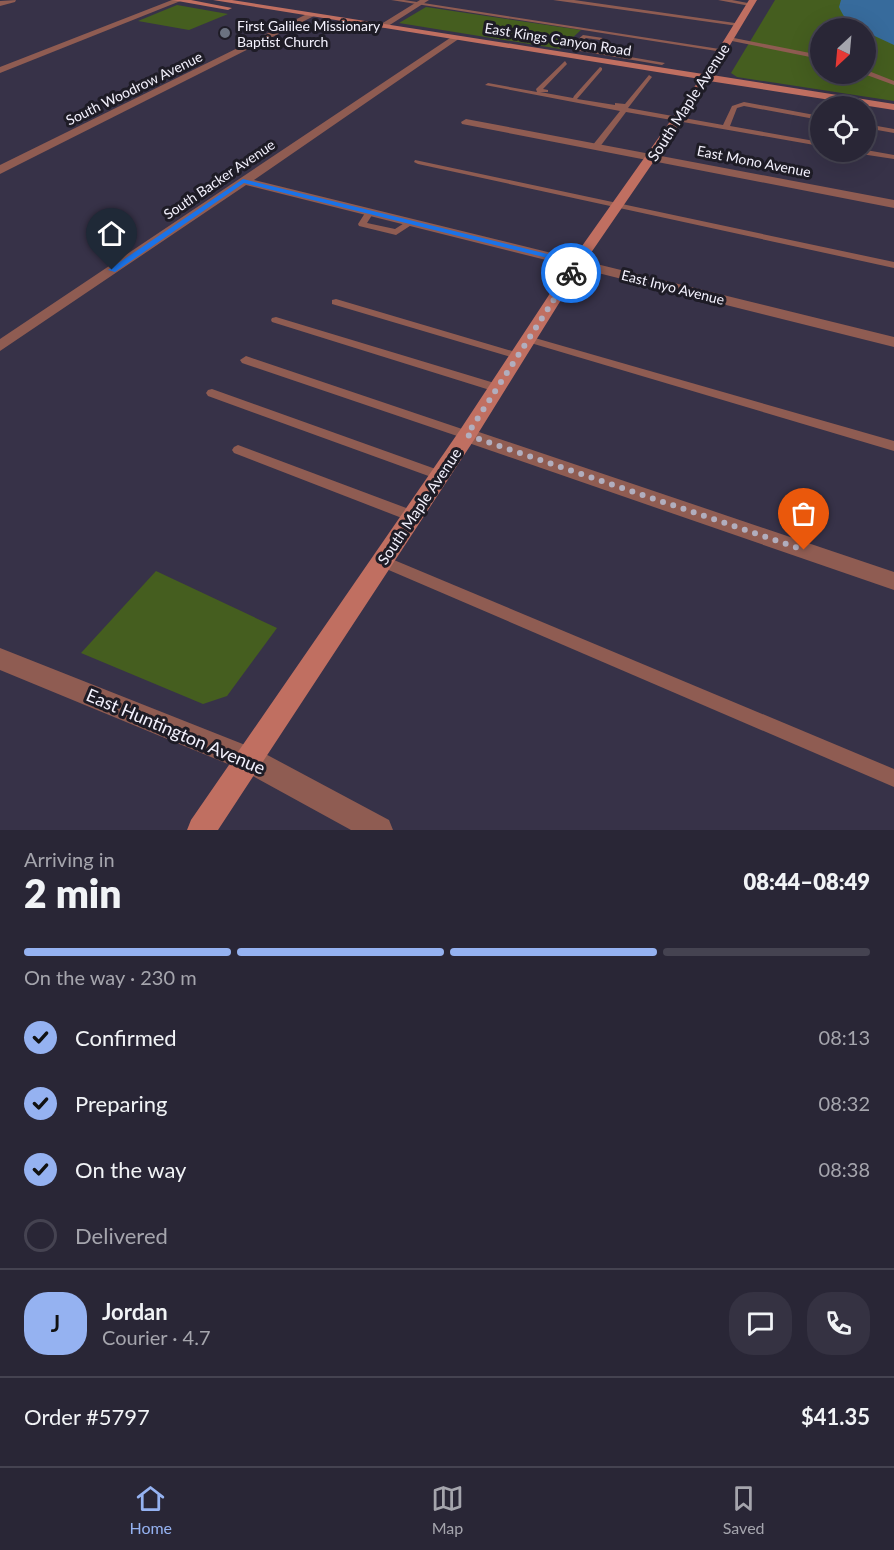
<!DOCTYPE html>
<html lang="en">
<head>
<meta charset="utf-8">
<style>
  :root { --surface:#292636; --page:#353242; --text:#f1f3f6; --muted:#a5a5ad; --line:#454351; --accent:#95b2f1 }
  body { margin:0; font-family:Lato,sans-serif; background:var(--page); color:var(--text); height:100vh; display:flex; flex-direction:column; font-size:22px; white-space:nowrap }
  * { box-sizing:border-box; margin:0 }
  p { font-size:20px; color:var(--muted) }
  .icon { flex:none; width:33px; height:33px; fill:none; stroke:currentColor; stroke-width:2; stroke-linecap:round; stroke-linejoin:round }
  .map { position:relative; height:830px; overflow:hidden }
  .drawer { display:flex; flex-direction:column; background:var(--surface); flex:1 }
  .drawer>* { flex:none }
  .needle { width:39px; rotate:206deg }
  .tools { position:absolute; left:810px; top:18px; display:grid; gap:12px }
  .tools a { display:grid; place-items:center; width:66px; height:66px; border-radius:50%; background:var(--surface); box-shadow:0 6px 24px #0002,0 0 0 2px var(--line); font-size:30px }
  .pin { position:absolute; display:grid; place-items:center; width:51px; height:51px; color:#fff; margin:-62px -26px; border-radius:50% 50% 50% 0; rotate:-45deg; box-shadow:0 0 6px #0007 }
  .pin .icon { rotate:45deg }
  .courier { position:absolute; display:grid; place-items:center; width:60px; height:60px; margin:-30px; border:4px solid #1a73e8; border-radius:50%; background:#fff; color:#222; box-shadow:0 2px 8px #0007 }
  .overview em { font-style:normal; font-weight:800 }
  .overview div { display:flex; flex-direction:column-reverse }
  .overview { display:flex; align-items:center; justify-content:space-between; height:102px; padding:0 24px }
  h1 { font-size:39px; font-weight:800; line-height:45px }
  .bar { display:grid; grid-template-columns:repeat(4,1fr); gap:9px 6px; align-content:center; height:72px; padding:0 24px }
  .bar i { height:8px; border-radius:4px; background:var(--line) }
  .bar .current { background:var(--accent) }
  .bar p { grid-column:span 4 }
  .line { display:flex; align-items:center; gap:15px; padding:0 24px; border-top:2px solid var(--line) }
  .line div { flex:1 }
  .round { display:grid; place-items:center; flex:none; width:63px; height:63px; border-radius:24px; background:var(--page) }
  ol { padding:0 24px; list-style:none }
  li { display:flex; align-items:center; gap:18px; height:66px }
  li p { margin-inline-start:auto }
  li .icon { padding:6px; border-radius:50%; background:var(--accent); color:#111; stroke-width:4 }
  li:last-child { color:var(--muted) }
  li i { width:33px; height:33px; border:3px solid var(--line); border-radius:50% }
  .tabs { display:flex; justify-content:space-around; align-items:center; height:84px; border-top:2px solid var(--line); background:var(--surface); font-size:16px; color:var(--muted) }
  .tabs a { display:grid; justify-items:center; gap:3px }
  .tabs .current { color:var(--accent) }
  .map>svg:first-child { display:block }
</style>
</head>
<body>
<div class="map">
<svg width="894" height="830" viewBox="0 0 894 830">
  <rect width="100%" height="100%" fill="#373248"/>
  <g fill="#455e1f" fill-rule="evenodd">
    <path d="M 775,0 L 894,0 L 894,101 L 737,77 L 731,73 ZM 820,28 L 866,28 L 866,74 L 820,74 Z"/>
    <path d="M 177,5 L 228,14 L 189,30 L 138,21 Z"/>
    <path d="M 426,7 L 581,30 L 560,49 L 399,23 Z"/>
    <path d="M 156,571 L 277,628 L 227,696 L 203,704 L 81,653 Z"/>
  </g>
  <path fill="#376b9c" d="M 841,0 L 894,0 L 894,45 L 866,32 L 866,28 C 851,28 844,18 839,7 Z"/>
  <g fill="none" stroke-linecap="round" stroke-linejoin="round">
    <g fill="#8f5c52" fill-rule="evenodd">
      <path d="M 391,0 L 404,0 L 726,50 L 723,52 Z"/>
      <path d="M 718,0 L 732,0 L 753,4 L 750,6 Z"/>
      <path d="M 583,35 L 603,38 L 600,40 L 586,38 L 576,46 L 578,48 L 665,63 L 662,65 L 574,50 L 570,46 Z"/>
      <path d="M 729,37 L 820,55 L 820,59 L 727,40 Z"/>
      <path d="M 565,61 L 567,64 L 543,89 L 548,90 L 548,92 L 540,92 L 573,98 L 574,96 L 600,67 L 602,68 L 602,70 L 577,99 L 615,105 L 615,103 L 625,104 L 649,75 L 652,77 L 628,108 L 723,125 L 732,106 L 744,102 L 820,116 L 820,120 L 744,106 L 737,108 L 730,126 L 820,142 L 820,146 L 626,112 L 599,148 L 596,148 L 592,146 L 620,111 L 485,85 L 488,83 L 537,92 L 536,89 Z"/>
      <path d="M 866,70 L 894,81 L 894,85 L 864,74 Z"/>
      <path d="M 866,124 L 894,129 L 894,133 L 866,128 Z"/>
      <path d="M 866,150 L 894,155 L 894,159 L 861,154 L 857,152 Z"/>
      <path d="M 415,160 L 894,262 L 894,268 L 418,164 L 414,162 Z"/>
      <path d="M 370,209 L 374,212 L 367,223 L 395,229 L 409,220 L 416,222 L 396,235 L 359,226 L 358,224 L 367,210 Z"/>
      <path d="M 336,299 L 522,354 L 524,356 L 522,358 L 514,358 L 332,304 L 332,300 Z"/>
      <path d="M 276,317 L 501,385 L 503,388 L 497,392 L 493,391 L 272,322 L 271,320 L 272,318 Z"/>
      <path d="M 528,336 L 894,441 L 894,451 L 524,341 L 523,339 L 524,337 Z"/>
      <path d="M 246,356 L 471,432 L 473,435 L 471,438 L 463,438 L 242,363 L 240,360 Z"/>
      <path d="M 212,389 L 444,472 L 445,475 L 444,478 L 434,478 L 208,396 L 206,393 L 208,390 Z"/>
      <path d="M 238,445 L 417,512 L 419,516 L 417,520 L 412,521 L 407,520 L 234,453 L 232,450 L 234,447 Z"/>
      <path d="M 382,555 L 894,769 L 894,787 L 377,565 L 375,561 L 377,557 Z"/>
    </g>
    <g fill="#8f5c52" fill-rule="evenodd">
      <path d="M 16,0 L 15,2 L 0,6 L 0,1 Z"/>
      <path d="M 172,0 L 183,0 L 0,73 L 0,67 Z"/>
      <path d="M 420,0 L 429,0 L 385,28 L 378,26 Z"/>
      <path d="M 553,0 L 574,0 L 742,24 L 738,26 Z"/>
      <path d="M 309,13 L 316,15 L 0,174 L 0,165 Z"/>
      <path d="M 453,36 L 460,38 L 254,180 L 894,337 L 894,347 L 246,185 L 0,351 L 0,339 Z"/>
      <path d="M 466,119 L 894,200 L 894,208 L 462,124 L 461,122 Z"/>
      <path d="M 467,428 L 894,572 L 894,590 L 460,440 L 458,435 L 460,430 Z"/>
      <path d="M 0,648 L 258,750 L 389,820 L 393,830 L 351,830 L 240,769 L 0,670 Z"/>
    </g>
    <g fill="#c06f61" fill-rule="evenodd">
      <path d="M 172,0 L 191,0 L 232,8 L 228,10 Z"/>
      <path d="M 213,0 L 232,0 L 703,74 L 749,0 L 757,0 L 712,75 L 894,104 L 894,110 L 709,81 L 584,263 L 474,440 L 218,830 L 187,830 L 191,820 L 460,430 L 570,263 L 700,79 Z"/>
    </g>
  </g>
  <path fill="#1a73e8" d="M 243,179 L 580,262 L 581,263 L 571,275 L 567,273 L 572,264 L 244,183 L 115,272 L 108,270 Z"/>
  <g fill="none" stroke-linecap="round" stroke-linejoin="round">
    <path stroke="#b1aebe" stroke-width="6" stroke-dasharray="0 10.8" d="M 571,273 L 467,435 L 804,550"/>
  </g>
  <circle fill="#6b7280" stroke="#1e1c26" stroke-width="2" cx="225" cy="33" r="6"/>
  <g text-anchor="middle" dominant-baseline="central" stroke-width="6" stroke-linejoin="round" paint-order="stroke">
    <g font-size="14" fill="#f3f1fd" stroke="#1e1c26" text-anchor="start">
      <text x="237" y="25">First Galilee Missionary<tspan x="237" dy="16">Baptist Church</tspan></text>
    </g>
    <g font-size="14" fill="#f3f1fd" stroke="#1e1c26">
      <text transform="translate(558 39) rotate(9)">East Kings Canyon Road</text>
      <text transform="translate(134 88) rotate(-26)">South Woodrow Avenue</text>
      <text transform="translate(754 161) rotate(11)">East Mono Avenue</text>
      <text transform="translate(219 179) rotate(-34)">South Backer Avenue</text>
      <text transform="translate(673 287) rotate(14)">East Inyo Avenue</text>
    </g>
    <g font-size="15" fill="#f3f1fd" stroke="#1e1c26">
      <text transform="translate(688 102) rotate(-57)">South Maple Avenue</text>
      <text transform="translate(419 506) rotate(-56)">South Maple Avenue</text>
    </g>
    <g font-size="18" fill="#f3f1fd" stroke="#1e1c26">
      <text transform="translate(176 731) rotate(23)">East Huntington Avenue</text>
    </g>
  </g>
</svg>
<div class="tools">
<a><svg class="needle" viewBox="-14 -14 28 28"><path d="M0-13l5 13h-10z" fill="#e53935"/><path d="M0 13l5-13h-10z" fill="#a5a5ad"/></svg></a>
<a><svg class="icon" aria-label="locate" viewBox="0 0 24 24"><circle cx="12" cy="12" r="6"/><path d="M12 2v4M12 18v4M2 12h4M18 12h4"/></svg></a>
</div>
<div class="pin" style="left:804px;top:550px;background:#ea580c"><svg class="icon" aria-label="bag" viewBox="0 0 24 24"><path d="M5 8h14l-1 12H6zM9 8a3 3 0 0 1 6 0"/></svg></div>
<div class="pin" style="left:112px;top:270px;background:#1f2937"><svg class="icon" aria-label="home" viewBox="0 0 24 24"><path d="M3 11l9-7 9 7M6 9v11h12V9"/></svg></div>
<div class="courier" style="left:571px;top:273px"><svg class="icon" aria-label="bike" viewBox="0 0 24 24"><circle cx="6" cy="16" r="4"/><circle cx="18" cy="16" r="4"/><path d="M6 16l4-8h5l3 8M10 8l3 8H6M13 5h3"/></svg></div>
</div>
<section class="drawer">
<div class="overview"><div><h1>2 min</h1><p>Arriving in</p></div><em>08:44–08:49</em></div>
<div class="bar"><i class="current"></i><i class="current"></i><i class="current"></i><i></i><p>On the way · 230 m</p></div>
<ol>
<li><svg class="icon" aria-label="check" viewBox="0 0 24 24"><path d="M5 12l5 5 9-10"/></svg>Confirmed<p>08:13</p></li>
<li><svg class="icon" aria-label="check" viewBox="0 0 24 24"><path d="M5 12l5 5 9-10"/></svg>Preparing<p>08:32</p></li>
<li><svg class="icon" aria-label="check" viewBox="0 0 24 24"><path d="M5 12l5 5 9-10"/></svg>On the way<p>08:38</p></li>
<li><i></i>Delivered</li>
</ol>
<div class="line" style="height:108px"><b class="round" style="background:var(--accent);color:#111">J</b><div><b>Jordan</b><p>Courier · 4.7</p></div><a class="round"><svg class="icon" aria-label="chat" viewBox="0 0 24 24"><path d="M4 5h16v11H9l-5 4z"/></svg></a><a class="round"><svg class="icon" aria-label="phone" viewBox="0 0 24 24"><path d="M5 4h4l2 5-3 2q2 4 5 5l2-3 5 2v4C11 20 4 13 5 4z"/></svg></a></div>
<div class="line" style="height:78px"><div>Order #5797</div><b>$41.35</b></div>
</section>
<nav class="tabs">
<a class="current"><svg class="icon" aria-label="home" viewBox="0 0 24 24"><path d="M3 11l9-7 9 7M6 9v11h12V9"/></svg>Home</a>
<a><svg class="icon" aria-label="map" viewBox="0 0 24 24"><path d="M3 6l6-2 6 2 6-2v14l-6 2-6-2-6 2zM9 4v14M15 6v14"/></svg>Map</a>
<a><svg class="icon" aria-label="saved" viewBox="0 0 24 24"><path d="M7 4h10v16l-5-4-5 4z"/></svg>Saved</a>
</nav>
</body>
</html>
